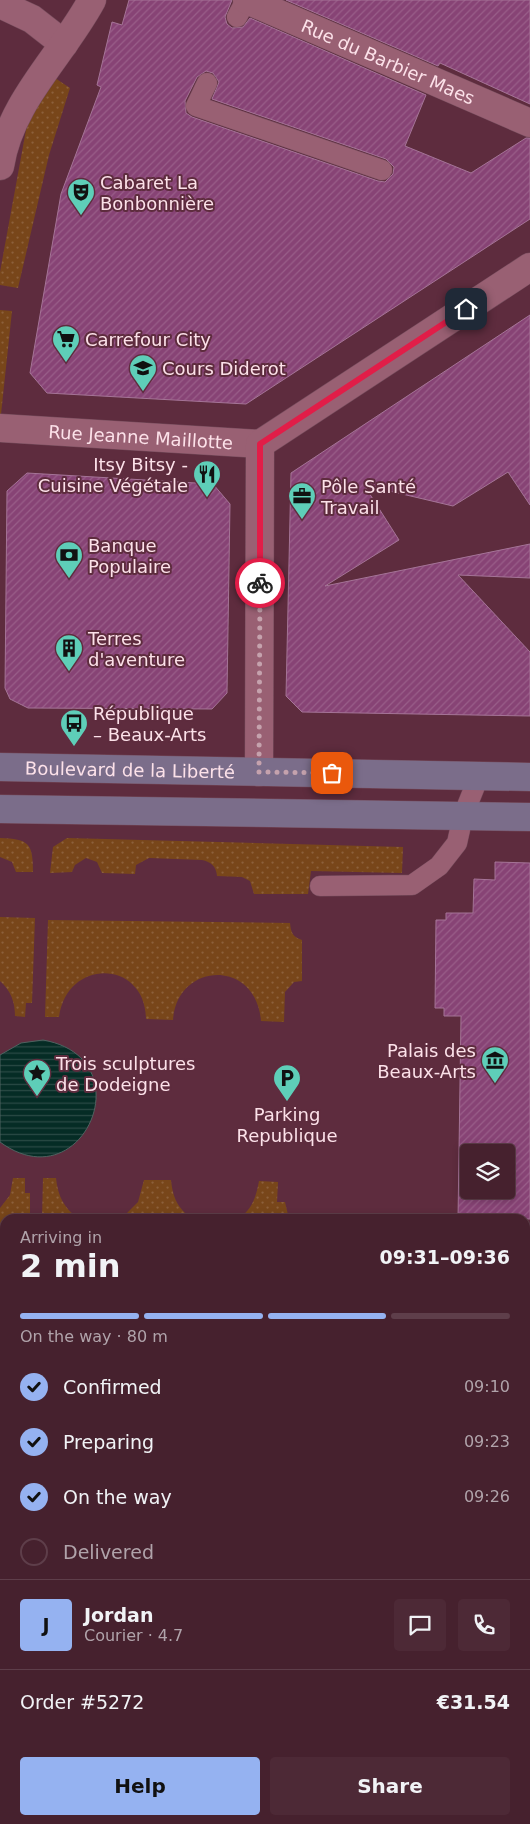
<!DOCTYPE html>
<html lang="en">
<head>
<meta charset="utf-8">
<style>
  :root { --surface:#46212e; --page:#4d2936; --text:#f1f3f6; --muted:#b0a3aa; --line:#5e3e4a; --accent:#95b2f1 }
  body { margin:0; font-family:"DejaVu Sans",sans-serif; background:var(--page); color:var(--text); height:100vh; display:flex; flex-direction:column; font-size:19px; white-space:nowrap }
  * { box-sizing:border-box; margin:0 }
  p { font-size:16px; color:var(--muted) }
  .icon { flex:none; width:28px; height:28px; fill:none; stroke:currentColor; stroke-width:2; stroke-linecap:round; stroke-linejoin:round }
  .map { position:relative; flex:1; overflow:hidden }
  .sheet { position:absolute; left:0px; top:1214px; width:530px; height:611px; display:flex; flex-direction:column; background:var(--surface); border-radius:15px 15px 0 0; box-shadow:0 2px 8px #0003,0 0 0 1px var(--line) }
  .sheet>* { flex:none }
  .controls { position:absolute; left:460px; top:1144px; display:grid; gap:10px }
  .controls a { display:grid; place-items:center; width:55px; height:55px; border-radius:5px; background:var(--surface); box-shadow:0 2px 8px #0003,0 0 0 1px var(--line); font-size:25px }
  .pin { position:absolute; display:grid; place-items:center; width:42px; height:42px; color:#fff; margin:-21px; border-radius:10px; box-shadow:0 2px 8px #0006 }
  .courier { position:absolute; display:grid; place-items:center; width:50px; height:50px; margin:-25px; border:4px solid #e11d48; border-radius:50%; background:#fff; color:#222; box-shadow:0 1px 6px #0007 }
  .headline em { font-style:normal; font-weight:800 }
  .headline div { display:flex; flex-direction:column-reverse }
  .headline { display:flex; align-items:center; justify-content:space-between; height:85px; padding:0 20px }
  h1 { font-size:32px; font-weight:800; line-height:38px }
  .bar { display:grid; grid-template-columns:repeat(4,1fr); gap:8px 5px; align-content:center; height:60px; padding:0 20px }
  .bar i { height:6px; border-radius:4px; background:var(--line) }
  .bar .selected { background:var(--accent) }
  .bar p { grid-column:span 4 }
  .line { display:flex; align-items:center; gap:12px; padding:0 20px; border-top:1px solid var(--line) }
  .line div { flex:1 }
  .round { display:grid; place-items:center; flex:none; width:52px; height:52px; border-radius:5px; background:var(--page) }
  ol { padding:0 20px; list-style:none }
  li { display:flex; align-items:center; gap:15px; height:55px }
  li p { margin-inline-start:auto }
  li .icon { padding:5px; border-radius:50%; background:var(--accent); color:#111; stroke-width:4 }
  li:last-child { color:var(--muted) }
  li i { width:28px; height:28px; border:2px solid var(--line); border-radius:50% }
  .button { display:flex; gap:10px; margin-top:auto; padding:10px 20px }
  .button a { flex:1; height:58px; border-radius:5px; background:var(--accent); color:#111; font-size:20px; font-weight:800; line-height:58px; text-align:center }
  .button a+a { background:var(--page); color:var(--text) }
  .map>svg:first-child { display:block }
</style>
</head>
<body>
<div class="map">
<svg width="530" height="1824" viewBox="0 0 530 1824">
  <defs>
    <pattern id="grass-dots" width="8" height="8" patternUnits="userSpaceOnUse" patternTransform="scale(1.25)"><rect width="8" height="8" fill="#78461a"/><path d="M2 2h.1M6 6h.1" fill="none" stroke="#8c603b" stroke-width="1.8" stroke-linecap="round"/></pattern>
    <pattern id="water-rules" width="6" height="5" patternUnits="userSpaceOnUse" patternTransform="scale(1.25)"><rect width="6" height="5" fill="#052c25"/><path d="M0 2.5h6" fill="none" stroke="#2a4a45"/></pattern>
    <pattern id="building-hatch" width="6" height="6" patternUnits="userSpaceOnUse" patternTransform="scale(1.25)"><rect width="6" height="6" fill="#874375"/><path d="M-1 1l2-2M0 6l6-6M5 7l2-2" fill="none" stroke="#995e89"/></pattern>
  </defs>
  <rect width="100%" height="100%" fill="#5e2c3e"/>
  <g fill="url(#grass-dots)">
    <path d="M 55,78 L 70,88 L 49,155 L 18,288 L 0,285 L 0,272 L 26,130 L 31,116 Z"/>
    <path d="M 0,310 L 12,311 L 1,414 L 0,414 Z"/>
    <path d="M 0,838 C 29,839 33,843 33,872 L 16,872 L 12,862 L 0,857 Z"/>
    <path d="M 67,838 L 403,847 L 402,873 L 311,871 L 308,894 L 254,894 L 250,881 L 242,877 L 217,876 C 216,866 211,862 202,860 L 149,858 L 136,865 L 135,874 L 102,873 L 97,862 L 86,858 L 75,865 L 72,872 L 50,873 L 53,847 Z"/>
    <path d="M 0,917 L 35,918 L 32,1003 L 26,1003 L 25,1017 L 15,1016 C 15,1002 11,991 0,981 Z"/>
    <path d="M 48,920 L 290,923 C 291,933 293,937 302,940 L 302,981 L 294,982 L 285,992 L 284,1022 L 261,1021 C 256,958 177,962 173,1020 L 146,1019 C 145,959 67,958 59,1017 L 45,1017 Z"/>
    <path d="M 13,1178 L 25,1178 L 25,1193 L 30,1193 L 30,1219 L 5,1219 L 5,1273 L 0,1273 L 0,1208 L 10,1195 Z"/>
    <path d="M 43,1178 L 56,1178 C 58,1197 64,1207 78,1219 L 42,1219 Z"/>
    <path d="M 144,1180 L 171,1180 C 173,1198 177,1207 192,1219 L 121,1219 L 138,1202 Z"/>
    <path d="M 259,1181 L 278,1182 L 277,1202 L 285,1202 L 289,1219 L 237,1219 C 252,1211 256,1197 259,1181 Z"/>
  </g>
  <path fill="url(#water-rules)" stroke="#4f6260" d="M 43,1040 C 145,1058 83,1203 0,1142 L 0,1055 L 21,1043 Z"/>
  <g fill="url(#building-hatch)" stroke="#a57497" fill-rule="evenodd">
    <path d="M 129,0 L 232,0 L 225,17 L 227,24 L 232,28 L 243,27 L 250,18 L 426,95 L 405,146 L 471,173 L 526,138 L 530,138 L 530,219 L 246,404 L 47,393 L 30,373 L 61,194 L 101,87 L 97,85 L 112,22 L 122,25 ZM 206,71 L 213,73 L 219,82 L 212,99 L 386,159 L 394,167 L 393,174 L 385,182 L 378,181 L 192,117 L 186,113 L 185,101 L 197,77 Z"/>
    <path d="M 286,0 L 530,0 L 530,104 L 440,63 L 438,66 Z"/>
    <path d="M 530,315 L 530,505 L 508,472 L 453,506 L 364,485 L 399,540 L 325,586 L 530,544 L 530,578 L 458,575 L 530,652 L 530,716 L 302,712 L 286,696 L 291,473 Z"/>
    <path d="M 27,473 L 213,484 L 230,504 L 227,693 L 212,709 L 28,708 L 10,699 L 5,688 L 7,491 Z"/>
    <path d="M 495,862 L 530,863 L 530,1219 L 458,1219 L 461,1016 L 444,1016 L 444,1008 L 435,1008 L 436,920 L 446,920 L 446,913 L 473,913 L 474,879 L 495,880 ZM 469,1152 L 506,1152 L 506,1190 L 469,1190 Z"/>
  </g>
  <g fill="none" stroke-linecap="round" stroke-linejoin="round">
    <g stroke="#754c5c" stroke-width="21">
      <g id="service">
        <path d="M 237,17 L 246,0"/>
        <path d="M 207,83 L 196,106 L 382,170"/>
        <path d="M 320,886 L 412,885 L 439,866 L 457,843 L 463,816 L 479,776"/>
      </g>
    </g>
    <g stroke="#754c5c" stroke-width="29">
      <g id="pedestrian">
        <path d="M 0,4 L 32,19 L 64,44"/>
        <path id="s1" d="M 0,428 L 260,444"/>
      </g>
    </g>
    <g stroke="#754c5c" stroke-width="29">
      <g id="minor">
        <path id="s2" d="M 247,0 L 530,123"/>
        <path d="M 259,772 L 260,444 L 530,267"/>
        <path d="M 525,1805 L 530,1811"/>
      </g>
    </g>
    <g stroke="#754c5c" stroke-width="29">
      <g id="tertiary">
        <path d="M 0,166 C 10,101 62,56 92,0"/>
        <path d="M 0,1371 L 5,1371"/>
        <path d="M 525,1380 L 530,1380"/>
      </g>
    </g>
    <g stroke="#754c5c" stroke-width="29">
      <g id="secondary">
        <path id="s3" d="M 0,767 L 530,777"/>
        <path d="M 0,809 L 530,817"/>
      </g>
    </g>
    <use href="#service" stroke="#996073" stroke-width="20"/>
    <use href="#pedestrian" stroke="#996073" stroke-width="28"/>
    <use href="#minor" stroke="#996073" stroke-width="28"/>
    <use href="#tertiary" stroke="#996073" stroke-width="28"/>
    <use href="#secondary" stroke="#7b6d8a" stroke-width="28"/>
  </g>
  <g fill="none" stroke-linecap="round" stroke-linejoin="round">
    <path stroke="#c5a2ad" stroke-width="5" stroke-dasharray="0 9" d="M 260,583 L 259,772 L 332,773"/>
    <path stroke="#e11d48" stroke-width="6" d="M 260,583 L 260,444 L 466,309"/>
  </g>
  <defs>
    <g id="theatre-pin" transform="scale(1.4375)"><path d="M0 17L-7.5 6A9.5 9.5 0 1 1 7.5 6Z" fill="#5eceb8" stroke="#5e2c3e"/><path d="M-5-5.5Q0-4 5-5.5V0Q5 5 0 6Q-5 5-5 0ZM-3.3-2.5H-1v1.5H-3.3ZM1-2.5H3.3v1.5H1ZM-2.8 1Q0 5.5 2.8 1Z" fill="#111"/></g>
    <g id="supermarket-pin" transform="scale(1.4375)"><path d="M0 17L-7.5 6A9.5 9.5 0 1 1 7.5 6Z" fill="#5eceb8" stroke="#5e2c3e"/><path d="M-6-5.5h2.5l.6 2H6L4.5 2H-2.5L-4.4-4H-6ZM-1.5 3.2a1.3 1.3 0 1 0 .1 0ZM3 3.2a1.3 1.3 0 1 0 .1 0Z" fill="#111"/></g>
    <g id="university-pin" transform="scale(1.4375)"><path d="M0 17L-7.5 6A9.5 9.5 0 1 1 7.5 6Z" fill="#5eceb8" stroke="#5e2c3e"/><path d="M0-5L7-2L0 1L-7-2ZM-4 1L0 2.5L4 1V4Q0 6-4 4Z" fill="#111"/></g>
    <g id="restaurant-pin" transform="scale(1.4375)"><path d="M0 17L-7.5 6A9.5 9.5 0 1 1 7.5 6Z" fill="#5eceb8" stroke="#5e2c3e"/><path d="M-5-6h1v4h1v-4h1v4h1v-4h1v5L-1.5 .5V6h-2V.5L-5-1ZM5-6V6H3V1.5H1.5Q1.5-4 5-6Z" fill="#111"/></g>
    <g id="office-pin" transform="scale(1.4375)"><path d="M0 17L-7.5 6A9.5 9.5 0 1 1 7.5 6Z" fill="#5eceb8" stroke="#5e2c3e"/><path d="M-6-3h4V-5.5h4V-3h4V5H-6ZM-1-4.5V-3h2v-1.5ZM-6 0V1H6V0Z" fill="#111"/></g>
    <g id="bank-pin" transform="scale(1.4375)"><path d="M0 17L-7.5 6A9.5 9.5 0 1 1 7.5 6Z" fill="#5eceb8" stroke="#5e2c3e"/><path d="M-6-4H6V4H-6ZM0-2.3a2.3 2.3 0 1 0 0 4.6a2.3 2.3 0 1 0 0-4.6Z" fill="#111"/></g>
    <g id="building-pin" transform="scale(1.4375)"><path d="M0 17L-7.5 6A9.5 9.5 0 1 1 7.5 6Z" fill="#5eceb8" stroke="#5e2c3e"/><path d="M-4-6H4V6H1V3H-1V6H-4ZM-2.5-4.3h1.7v1.8h-1.7ZM.8-4.3h1.7v1.8H.8ZM-2.5-1h1.7V.8h-1.7ZM.8-1h1.7V.8H.8Z" fill="#111"/></g>
    <g id="bus-pin" transform="scale(1.4375)"><path d="M0 17L-7.5 6A9.5 9.5 0 1 1 7.5 6Z" fill="#5eceb8" stroke="#5e2c3e"/><path d="M-5-6H5V4H4V6H2V4H-2V6H-4V4H-5ZM-3.5-4V0h7V-4ZM-3.5 1.2v1.5H-2V1.2ZM2 1.2v1.5H3.5V1.2Z" fill="#111"/></g>
    <g id="museum-pin" transform="scale(1.4375)"><path d="M0 17L-7.5 6A9.5 9.5 0 1 1 7.5 6Z" fill="#5eceb8" stroke="#5e2c3e"/><path d="M0-6L6-3V-2H-6V-3ZM-5-1h2V3h-2ZM-1-1h2V3h-2ZM3-1h2V3H3ZM-6 4H6V6H-6Z" fill="#111"/></g>
    <g id="sight-pin" transform="scale(1.4375)"><path d="M0 17L-7.5 6A9.5 9.5 0 1 1 7.5 6Z" fill="#5eceb8" stroke="#5e2c3e"/><path d="M0-6L1.8-2.2L6-1.7L2.9 1.2L3.7 5.4L0 3.3L-3.7 5.4L-2.9 1.2L-6-1.7L-1.8-2.2Z" fill="#111"/></g>
    <g id="parking-pin" transform="scale(1.4375)"><path d="M0 17L-7.5 6A9.5 9.5 0 1 1 7.5 6Z" fill="#5eceb8" stroke="#5e2c3e"/><path d="M-3.5-5.5H1a3.5 3.5 0 0 1 0 7H-1V5.5H-3.5ZM-1-3.4V-.6H.8a1.4 1.4 0 0 0 0-2.8Z" fill="#111"/></g>
  </defs>
  <g fill-rule="evenodd">
    <use href="#theatre-pin" x="81" y="192"/>
    <use href="#supermarket-pin" x="66" y="339"/>
    <use href="#university-pin" x="143" y="368"/>
    <use href="#restaurant-pin" x="207" y="474"/>
    <use href="#office-pin" x="302" y="496"/>
    <use href="#bank-pin" x="69" y="555"/>
    <use href="#building-pin" x="69" y="648"/>
    <use href="#bus-pin" x="74" y="723"/>
    <use href="#museum-pin" x="495" y="1060"/>
    <use href="#sight-pin" x="37" y="1073"/>
    <use href="#parking-pin" x="287" y="1078"/>
  </g>
  <g text-anchor="middle" dominant-baseline="central" stroke-width="4" stroke-linejoin="round" paint-order="stroke">
    <g font-size="18" fill="#fce1e9" stroke="#5e2c3e">
      <text stroke="none"><textPath href="#s2" startOffset="154">Rue du Barbier Maes</textPath></text>
      <text stroke="none"><textPath href="#s1" startOffset="141">Rue Jeanne Maillotte</textPath></text>
      <text stroke="none"><textPath href="#s3" startOffset="130">Boulevard de la Liberté</textPath></text>
    </g>
    <g font-size="18" fill="#fce1e9" stroke="#5e2c3e" text-anchor="start">
      <text x="100" y="182">Cabaret La<tspan x="100" dy="21">Bonbonnière</tspan></text>
      <text x="85" y="339">Carrefour City</text>
      <text x="162" y="368">Cours Diderot</text>
      <text x="188" y="464" text-anchor="end">Itsy Bitsy -<tspan x="188" dy="21">Cuisine Végétale</tspan></text>
      <text x="321" y="486">Pôle Santé<tspan x="321" dy="21">Travail</tspan></text>
      <text x="88" y="545">Banque<tspan x="88" dy="21">Populaire</tspan></text>
      <text x="88" y="638">Terres<tspan x="88" dy="21">d'aventure</tspan></text>
      <text x="93" y="713">République<tspan x="93" dy="21">– Beaux-Arts</tspan></text>
      <text x="476" y="1050" text-anchor="end">Palais des<tspan x="476" dy="21">Beaux-Arts</tspan></text>
      <text x="56" y="1063">Trois sculptures<tspan x="56" dy="21">de Dodeigne</tspan></text>
      <text x="287" y="1114" text-anchor="middle">Parking<tspan x="287" dy="21">Republique</tspan></text>
    </g>
  </g>
</svg>
<div class="controls">
<a><svg class="icon" aria-label="layers" viewBox="0 0 24 24"><path d="M12 4l9 5-9 5-9-5zM3 14l9 5 9-5"/></svg></a>
</div>
<div class="pin" style="left:332px;top:773px;background:#ea580c"><svg class="icon" aria-label="bag" viewBox="0 0 24 24"><path d="M5 8h14l-1 12H6zM9 8a3 3 0 0 1 6 0"/></svg></div>
<div class="pin" style="left:466px;top:309px;background:#1f2937"><svg class="icon" aria-label="home" viewBox="0 0 24 24"><path d="M3 11l9-7 9 7M6 9v11h12V9"/></svg></div>
<div class="courier" style="left:260px;top:583px"><svg class="icon" aria-label="bike" viewBox="0 0 24 24"><circle cx="6" cy="16" r="4"/><circle cx="18" cy="16" r="4"/><path d="M6 16l4-8h5l3 8M10 8l3 8H6M13 5h3"/></svg></div>
<section class="sheet">
<div class="headline"><div><h1>2 min</h1><p>Arriving in</p></div><em>09:31–09:36</em></div>
<div class="bar"><i class="selected"></i><i class="selected"></i><i class="selected"></i><i></i><p>On the way · 80 m</p></div>
<ol>
<li><svg class="icon" aria-label="check" viewBox="0 0 24 24"><path d="M5 12l5 5 9-10"/></svg>Confirmed<p>09:10</p></li>
<li><svg class="icon" aria-label="check" viewBox="0 0 24 24"><path d="M5 12l5 5 9-10"/></svg>Preparing<p>09:23</p></li>
<li><svg class="icon" aria-label="check" viewBox="0 0 24 24"><path d="M5 12l5 5 9-10"/></svg>On the way<p>09:26</p></li>
<li><i></i>Delivered</li>
</ol>
<div class="line" style="height:90px"><b class="round" style="background:var(--accent);color:#111">J</b><div><b>Jordan</b><p>Courier · 4.7</p></div><a class="round"><svg class="icon" aria-label="chat" viewBox="0 0 24 24"><path d="M4 5h16v11H9l-5 4z"/></svg></a><a class="round"><svg class="icon" aria-label="phone" viewBox="0 0 24 24"><path d="M5 4h4l2 5-3 2q2 4 5 5l2-3 5 2v4C11 20 4 13 5 4z"/></svg></a></div>
<div class="line" style="height:65px"><div>Order #5272</div><b>€31.54</b></div>
<div class="button"><a>Help</a><a>Share</a></div>
</section>
</div>
</body>
</html>
